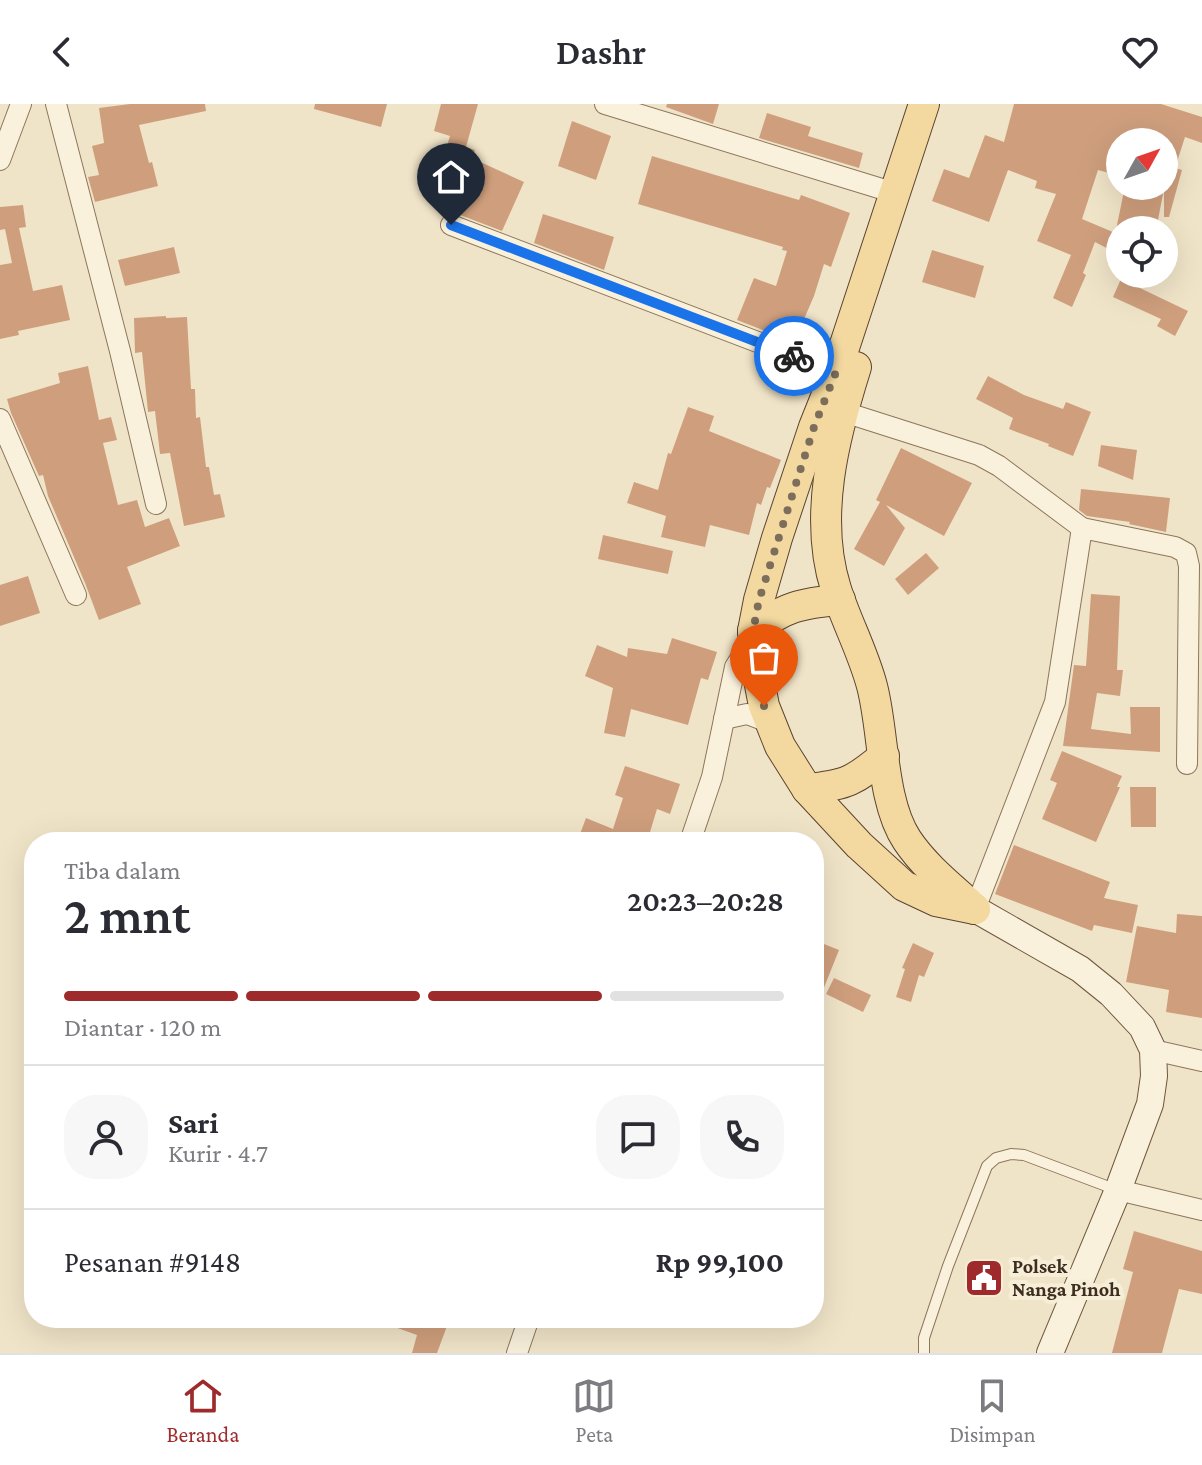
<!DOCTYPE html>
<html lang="id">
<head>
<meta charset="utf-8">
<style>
  :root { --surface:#fff; --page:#f7f7f7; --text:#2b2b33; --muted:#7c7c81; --line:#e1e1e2; --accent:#9e2a2b }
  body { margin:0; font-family:"Crimson Pro",serif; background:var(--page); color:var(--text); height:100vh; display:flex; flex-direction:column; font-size:30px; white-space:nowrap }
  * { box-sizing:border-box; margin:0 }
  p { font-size:26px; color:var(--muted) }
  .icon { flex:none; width:44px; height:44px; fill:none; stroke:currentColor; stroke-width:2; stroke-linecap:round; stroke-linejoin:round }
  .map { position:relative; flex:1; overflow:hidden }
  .drawer { position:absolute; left:24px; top:728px; width:800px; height:496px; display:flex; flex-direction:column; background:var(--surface); border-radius:32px; box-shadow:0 8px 32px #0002 }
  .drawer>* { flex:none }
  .needle { width:52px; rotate:50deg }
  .tools { position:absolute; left:1106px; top:24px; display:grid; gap:16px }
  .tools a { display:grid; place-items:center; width:72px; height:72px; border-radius:50%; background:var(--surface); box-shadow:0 8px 32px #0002; font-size:40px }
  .pin { position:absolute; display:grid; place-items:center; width:68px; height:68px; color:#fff; margin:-82px -34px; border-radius:50% 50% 50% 0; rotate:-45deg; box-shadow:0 0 8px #0007 }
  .pin .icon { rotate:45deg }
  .courier { position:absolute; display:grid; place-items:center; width:80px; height:80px; margin:-40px; border:6px solid #1a73e8; border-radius:50%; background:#fff; color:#222; box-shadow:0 2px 10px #0007 }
  .head em { font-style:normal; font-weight:600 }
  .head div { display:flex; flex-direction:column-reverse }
  .head { display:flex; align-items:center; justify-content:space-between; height:136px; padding:0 40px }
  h1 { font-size:52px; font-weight:600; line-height:60px }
  .bar { display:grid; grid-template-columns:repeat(4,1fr); gap:12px 8px; align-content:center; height:96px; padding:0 40px }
  .bar i { height:10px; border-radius:6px; background:var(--line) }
  .bar .selected { background:var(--accent) }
  .bar p { grid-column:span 4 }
  .line { display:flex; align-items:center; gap:20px; padding:0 40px; border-top:2px solid var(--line) }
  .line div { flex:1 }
  .round { display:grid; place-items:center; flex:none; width:84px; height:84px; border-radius:32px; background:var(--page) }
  header { display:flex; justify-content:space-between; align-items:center; height:104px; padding:0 40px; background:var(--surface); font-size:36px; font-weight:600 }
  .dock { display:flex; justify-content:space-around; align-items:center; height:112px; border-top:2px solid var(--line); background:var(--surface); font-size:22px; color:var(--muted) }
  .dock a { display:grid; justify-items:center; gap:4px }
  .dock .selected { color:var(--accent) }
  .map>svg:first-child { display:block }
</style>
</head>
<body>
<header><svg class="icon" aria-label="back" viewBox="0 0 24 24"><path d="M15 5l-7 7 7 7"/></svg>Dashr<svg class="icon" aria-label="heart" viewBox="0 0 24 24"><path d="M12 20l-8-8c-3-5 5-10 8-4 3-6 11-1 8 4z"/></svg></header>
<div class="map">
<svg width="1202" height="1249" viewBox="0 0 1202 1249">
  <rect width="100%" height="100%" fill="#f0e4c8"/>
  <g fill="#cf9f7d">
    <path d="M 130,0 L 205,0 L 206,7 L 139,21 L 149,59 L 152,58 L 158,82 L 95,98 L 88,73 L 99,71 L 92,42 L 104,39 L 99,4 Z"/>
    <path d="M 315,0 L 387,0 L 381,23 L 314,5 Z"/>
    <path d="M 441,0 L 478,0 L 466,43 L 475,46 L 470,60 L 444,51 L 450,32 L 434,27 Z"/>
    <path d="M 667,0 L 719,0 L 713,20 L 666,3 Z"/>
    <path d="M 1014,0 L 1161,0 L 1202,13 L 1202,39 L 1185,33 L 1175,64 L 1182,66 L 1169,113 L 1164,113 L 1164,85 L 1156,126 L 1116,126 L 1125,82 L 1164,82 L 1164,38 L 1140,38 L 1120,31 L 1120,72 L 1098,66 L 1082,115 L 1120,131 L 1120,151 L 1095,138 L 1083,169 L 1086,171 L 1072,203 L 1053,194 L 1071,151 L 1037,137 L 1056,90 L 1035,84 L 1037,77 L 1008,66 L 989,118 L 932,97 L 944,65 L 969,74 L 985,31 L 1004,38 Z"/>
    <path d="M 767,9 L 811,23 L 808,32 L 863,49 L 859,64 L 759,34 Z"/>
    <path d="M 572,17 L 611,32 L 596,76 L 558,62 Z"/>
    <path d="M 652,52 L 799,96 L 801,91 L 850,109 L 831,163 L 824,160 L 814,192 L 794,238 L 737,216 L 754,174 L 776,182 L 787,147 L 782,146 L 783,143 L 638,100 Z"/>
    <path d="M 478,57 L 524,78 L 502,127 L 455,109 Z"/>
    <path d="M 23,101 L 26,123 L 19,124 L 33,187 L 62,181 L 70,216 L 18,227 L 19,231 L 0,235 L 0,161 L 12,159 L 5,125 L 0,126 L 0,103 Z"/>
    <path d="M 543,110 L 614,133 L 604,166 L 534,139 Z"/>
    <path d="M 174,143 L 180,169 L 125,182 L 118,156 Z"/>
    <path d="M 932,146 L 984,162 L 975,194 L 922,178 Z"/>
    <path d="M 1121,175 L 1188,207 L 1175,232 L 1157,222 L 1161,215 L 1113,193 Z"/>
    <path d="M 166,212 L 166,214 L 187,213 L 191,285 L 195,285 L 196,314 L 200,313 L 206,363 L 209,363 L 214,391 L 220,390 L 225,413 L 184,422 L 170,349 L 160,350 L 155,307 L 148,308 L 142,248 L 135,249 L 134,214 Z"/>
    <path d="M 88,262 L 99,316 L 111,313 L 117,336 L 103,339 L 118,401 L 137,396 L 145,423 L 169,414 L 180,442 L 127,463 L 141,500 L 99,516 L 85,479 L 48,392 L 43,371 L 39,372 L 11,309 L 7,295 L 60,279 L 58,269 Z"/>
    <path d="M 988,272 L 1024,291 L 1063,305 L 1066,298 L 1091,308 L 1073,352 L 1048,342 L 1049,340 L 1009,325 L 1013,314 L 976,295 Z"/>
    <path d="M 688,303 L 714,312 L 709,327 L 781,356 L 770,384 L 767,383 L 761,401 L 757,399 L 749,431 L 710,421 L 705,443 L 661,433 L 666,412 L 627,399 L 634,378 L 658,386 L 668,349 L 671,350 Z"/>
    <path d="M 1101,341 L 1137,346 L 1133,376 L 1098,362 Z"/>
    <path d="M 901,344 L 972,379 L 944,432 L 886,401 L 905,424 L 884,462 L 854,445 L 880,398 L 876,396 Z"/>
    <path d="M 1081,385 L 1170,394 L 1166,428 L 1129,420 L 1130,418 L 1087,412 L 1079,406 Z"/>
    <path d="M 603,431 L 673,447 L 668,470 L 598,455 Z"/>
    <path d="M 926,449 L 939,464 L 908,491 L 895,475 Z"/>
    <path d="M 28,472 L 40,509 L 0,522 L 0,481 Z"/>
    <path d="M 1091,490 L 1120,492 L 1117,566 L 1123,566 L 1120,592 L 1097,589 L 1091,625 L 1131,630 L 1130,603 L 1160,603 L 1160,648 L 1063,642 L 1074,561 L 1086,562 Z"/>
    <path d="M 672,534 L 717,548 L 708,576 L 701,574 L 688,621 L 631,605 L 625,633 L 604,629 L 613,584 L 585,572 L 597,541 L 627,553 L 628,544 L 667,550 Z"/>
    <path d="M 1062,647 L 1122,672 L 1117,683 L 1120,683 L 1096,738 L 1042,715 L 1057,679 L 1050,676 Z"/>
    <path d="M 625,662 L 680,680 L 670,710 L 657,705 L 647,738 L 577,738 L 586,714 L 613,725 L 623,694 L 615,691 Z"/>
    <path d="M 1130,683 L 1156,683 L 1156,723 L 1131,723 Z"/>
    <path d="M 1014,741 L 1110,778 L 1104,794 L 1138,801 L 1132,829 L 1094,821 L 1092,827 L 995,790 Z"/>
    <path d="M 1177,810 L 1202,812 L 1202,914 L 1166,908 L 1169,886 L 1126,878 L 1137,822 L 1176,829 Z"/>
    <path d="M 814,836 L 839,846 L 815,906 L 814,906 Z"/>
    <path d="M 913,839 L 934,849 L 924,873 L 919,871 L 911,898 L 896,893 L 905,865 L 902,864 Z"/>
    <path d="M 834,874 L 871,891 L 863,908 L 826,890 Z"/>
    <path d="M 1134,1127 L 1202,1147 L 1202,1190 L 1179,1185 L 1162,1249 L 1112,1249 L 1133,1168 L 1123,1165 Z"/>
    <path d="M 375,1214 L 450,1214 L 437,1249 L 412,1249 L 417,1231 L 375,1216 Z"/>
  </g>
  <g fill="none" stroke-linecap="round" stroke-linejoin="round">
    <g stroke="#8d765c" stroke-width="12">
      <path id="lane" d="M 924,1249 L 924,1234 L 948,1162 L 987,1062 L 996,1054 L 1011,1050 L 1024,1051 L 1117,1086"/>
    </g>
    <g stroke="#8d765c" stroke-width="22">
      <g id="street">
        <path d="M 56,0 L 120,247 L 156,400"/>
        <path d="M 605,0 L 895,89"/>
        <path d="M 0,56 L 21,0"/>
        <path d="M 451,121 L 836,268"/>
        <path d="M 844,308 L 979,351 L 999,362 L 1082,424"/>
        <path d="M 0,315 L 76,491"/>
        <path d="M 724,615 L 747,610 L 771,619"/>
        <path d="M 690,738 L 712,673 L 735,563 L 740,555 L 755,546"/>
        <path d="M 975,805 L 1055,598 L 1082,424 L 1175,443 L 1186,449 L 1189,462 L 1187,660"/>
        <path d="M 1153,946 L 1202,957"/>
        <path d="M 1118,1086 L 1202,1106"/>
        <path d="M 517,1249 L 529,1214"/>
      </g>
    </g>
    <g stroke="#6f573f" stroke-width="28">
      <path id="secondary" d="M 975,805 L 1080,865 L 1111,890 L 1142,923 L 1153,946 L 1154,972 L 1150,1000 L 1118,1086 L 1050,1249"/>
    </g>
    <g stroke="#5b4430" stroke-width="32">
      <g id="primary">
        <path d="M 924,0 L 836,268 L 814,323 L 777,434 L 759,496 L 753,527 L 756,560 L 764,602 L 780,642 L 807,685 L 859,741 L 904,782 L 936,797 L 975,805"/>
        <path d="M 856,263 C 834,333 813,413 836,485 C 846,517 863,548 872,582 C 884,627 881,697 907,736 C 925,763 951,783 975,805"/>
        <path d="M 753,527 C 784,503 801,499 840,496"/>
        <path d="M 807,685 C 847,681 854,677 884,652"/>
      </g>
    </g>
    <use href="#lane" stroke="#faf1dc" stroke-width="10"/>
    <use href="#street" stroke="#faf1dc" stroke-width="20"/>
    <use href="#secondary" stroke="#faf1dc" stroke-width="26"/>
    <use href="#primary" stroke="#f3d9a0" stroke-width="30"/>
  </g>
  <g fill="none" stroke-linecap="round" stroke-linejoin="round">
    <path stroke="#7c6e5b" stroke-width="8" stroke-dasharray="0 14.4" d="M 764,602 L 756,560 L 753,527 L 759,496 L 814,323 L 836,268 L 794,252"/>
    <path stroke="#1a73e8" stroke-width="10" d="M 451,121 L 794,252"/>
  </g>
  <defs>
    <g id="civic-square" transform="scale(2)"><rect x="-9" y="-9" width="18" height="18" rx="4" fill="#9e2a2b" stroke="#f7eed8"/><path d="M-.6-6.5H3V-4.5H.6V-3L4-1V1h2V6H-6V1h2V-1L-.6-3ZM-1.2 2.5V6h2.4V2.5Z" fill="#fff"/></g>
  </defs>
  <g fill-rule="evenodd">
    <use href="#civic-square" x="984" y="1174"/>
  </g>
  <g text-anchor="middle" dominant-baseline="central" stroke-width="8" stroke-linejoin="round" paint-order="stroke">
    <g font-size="20" font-weight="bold" fill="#3d2e20" stroke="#f7eed8" text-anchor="start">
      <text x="1012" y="1162">Polsek<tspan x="1012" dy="23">Nanga Pinoh</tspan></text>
    </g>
  </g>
</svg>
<div class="tools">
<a><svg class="needle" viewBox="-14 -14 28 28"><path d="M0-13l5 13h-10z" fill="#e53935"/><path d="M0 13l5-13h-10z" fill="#7c7c81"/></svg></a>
<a><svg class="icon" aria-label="locate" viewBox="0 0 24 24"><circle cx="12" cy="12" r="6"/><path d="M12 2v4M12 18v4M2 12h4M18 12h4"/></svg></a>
</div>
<div class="pin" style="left:764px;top:602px;background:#ea580c"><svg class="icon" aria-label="bag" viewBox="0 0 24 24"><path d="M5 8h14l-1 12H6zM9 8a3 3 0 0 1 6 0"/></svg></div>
<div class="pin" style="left:451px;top:121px;background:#1f2937"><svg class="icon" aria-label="home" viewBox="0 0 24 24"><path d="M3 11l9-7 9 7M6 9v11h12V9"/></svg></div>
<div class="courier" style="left:794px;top:252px"><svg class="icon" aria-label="bike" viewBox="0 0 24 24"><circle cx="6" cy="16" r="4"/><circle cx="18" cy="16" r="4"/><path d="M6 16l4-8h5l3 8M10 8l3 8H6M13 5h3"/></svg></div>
<section class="drawer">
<div class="head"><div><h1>2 mnt</h1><p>Tiba dalam</p></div><em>20:23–20:28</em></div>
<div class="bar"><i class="selected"></i><i class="selected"></i><i class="selected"></i><i></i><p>Diantar · 120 m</p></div>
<div class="line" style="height:144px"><a class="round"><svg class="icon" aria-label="person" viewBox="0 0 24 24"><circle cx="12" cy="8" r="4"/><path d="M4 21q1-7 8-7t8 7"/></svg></a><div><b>Sari</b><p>Kurir · 4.7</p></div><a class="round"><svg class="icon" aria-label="chat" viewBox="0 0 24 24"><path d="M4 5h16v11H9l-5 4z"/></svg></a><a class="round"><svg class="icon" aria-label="phone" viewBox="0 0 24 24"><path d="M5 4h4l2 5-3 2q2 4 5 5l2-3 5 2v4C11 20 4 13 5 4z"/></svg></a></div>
<div class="line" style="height:104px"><div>Pesanan #9148</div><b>Rp 99,100</b></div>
</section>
</div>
<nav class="dock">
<a class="selected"><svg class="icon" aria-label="home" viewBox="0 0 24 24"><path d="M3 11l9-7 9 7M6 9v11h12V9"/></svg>Beranda</a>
<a><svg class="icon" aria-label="map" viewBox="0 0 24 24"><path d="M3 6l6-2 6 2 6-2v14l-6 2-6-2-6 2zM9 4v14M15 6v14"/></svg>Peta</a>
<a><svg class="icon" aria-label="saved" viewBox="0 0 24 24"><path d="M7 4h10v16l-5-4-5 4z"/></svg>Disimpan</a>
</nav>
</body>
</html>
